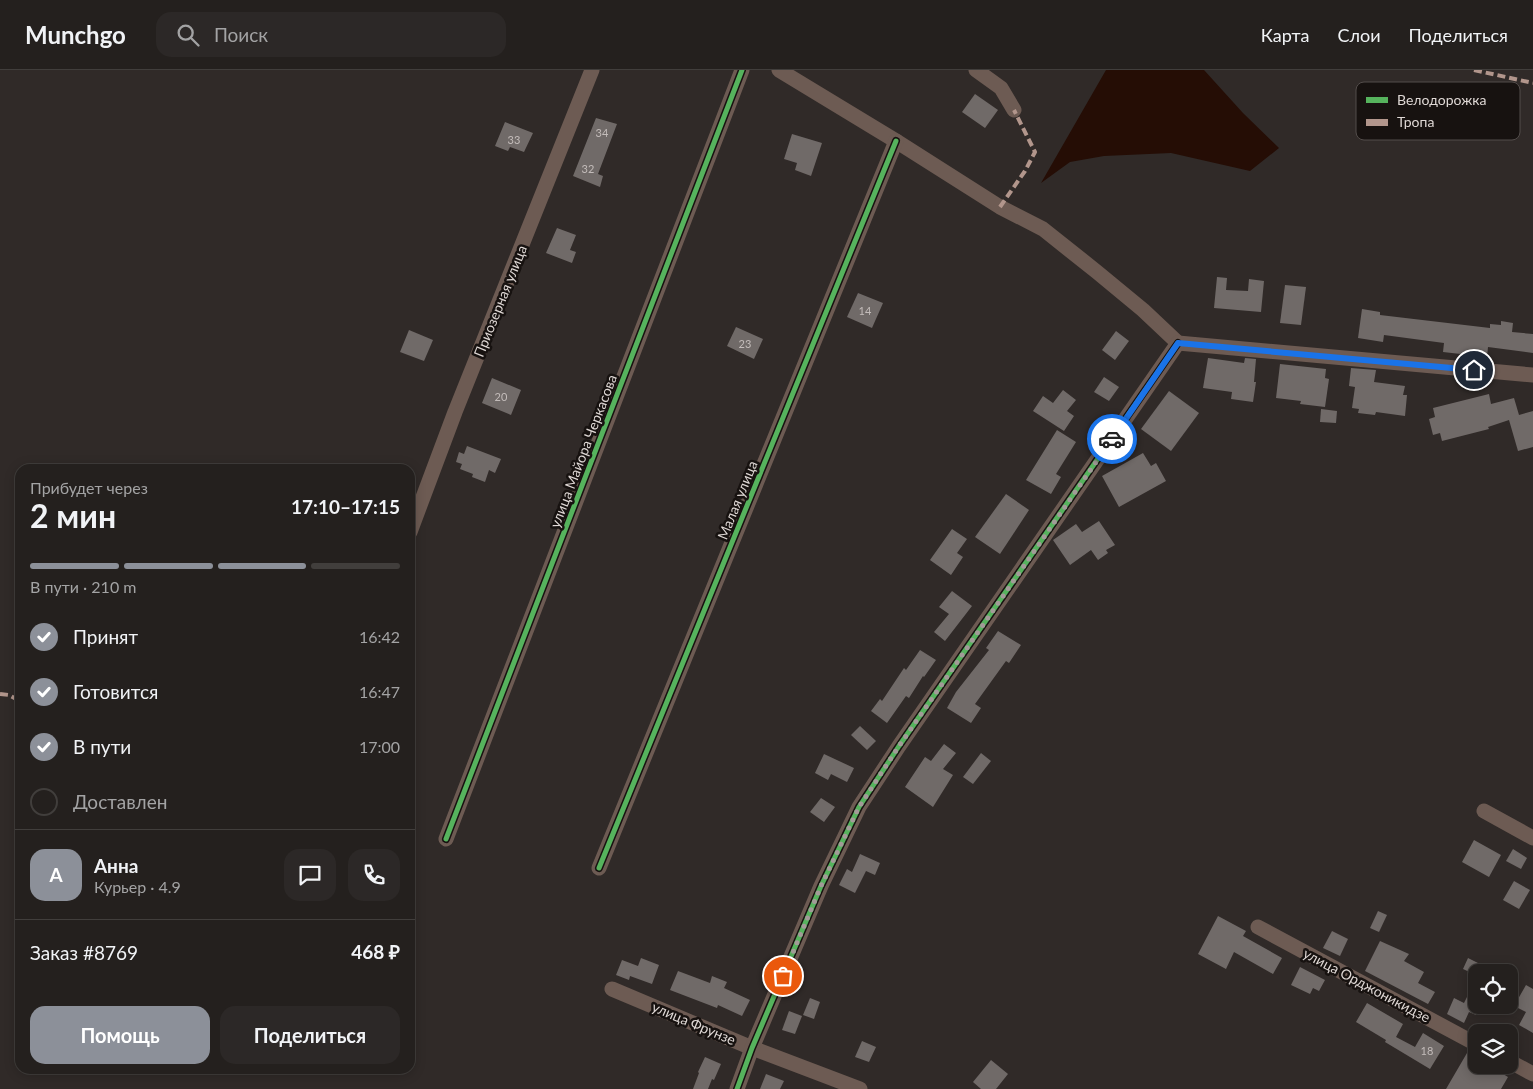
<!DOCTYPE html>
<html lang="ru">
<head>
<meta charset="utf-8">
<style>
  :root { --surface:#24201e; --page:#2c2827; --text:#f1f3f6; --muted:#a3a3a4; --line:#413e3c; --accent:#8c9099 }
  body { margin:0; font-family:Lato,sans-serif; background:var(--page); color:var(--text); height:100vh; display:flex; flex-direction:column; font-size:19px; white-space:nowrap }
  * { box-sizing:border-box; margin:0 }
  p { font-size:16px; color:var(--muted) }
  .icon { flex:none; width:28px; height:28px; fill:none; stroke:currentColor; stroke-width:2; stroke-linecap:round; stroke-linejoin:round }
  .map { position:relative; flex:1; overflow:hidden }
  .panel { position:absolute; left:15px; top:394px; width:400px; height:610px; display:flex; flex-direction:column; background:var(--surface); border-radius:15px; box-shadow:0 2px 12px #0003,0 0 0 1px var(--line) }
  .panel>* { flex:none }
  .tools { position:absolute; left:1468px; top:894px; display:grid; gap:10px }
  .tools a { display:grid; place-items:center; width:50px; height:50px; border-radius:10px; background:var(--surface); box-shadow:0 2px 12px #0003,0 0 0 1px var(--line); font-size:25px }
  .pin { position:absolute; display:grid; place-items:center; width:42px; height:42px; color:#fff; margin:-21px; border:2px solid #fff; border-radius:50%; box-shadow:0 1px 5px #0007 }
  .courier { position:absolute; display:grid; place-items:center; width:50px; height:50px; margin:-25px; border:4px solid #1a73e8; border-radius:50%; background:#fff; color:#222; box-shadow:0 1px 6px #0007 }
  .headline em { font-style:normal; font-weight:700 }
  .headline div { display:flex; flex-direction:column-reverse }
  .headline { display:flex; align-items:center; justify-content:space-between; height:85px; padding:0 15px }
  h1 { font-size:32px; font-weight:700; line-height:38px }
  .bar { display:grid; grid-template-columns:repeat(4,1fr); gap:8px 5px; align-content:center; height:60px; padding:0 15px }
  .bar i { height:6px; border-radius:4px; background:var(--line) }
  .bar .on { background:var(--accent) }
  .bar p { grid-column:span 4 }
  .line { display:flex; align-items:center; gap:12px; padding:0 15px; border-top:1px solid var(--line) }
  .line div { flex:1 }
  .round { display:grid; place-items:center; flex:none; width:52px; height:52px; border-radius:15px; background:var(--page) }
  ol { padding:0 15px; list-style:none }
  li { display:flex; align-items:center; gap:15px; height:55px }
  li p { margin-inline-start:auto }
  li .icon { padding:5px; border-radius:50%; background:var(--accent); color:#fff; stroke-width:4 }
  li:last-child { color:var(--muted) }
  li i { width:28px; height:28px; border:2px solid var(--line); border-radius:50% }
  .cta { display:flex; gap:10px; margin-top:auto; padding:10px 15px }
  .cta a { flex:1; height:58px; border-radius:15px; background:var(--accent); color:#fff; font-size:20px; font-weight:700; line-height:58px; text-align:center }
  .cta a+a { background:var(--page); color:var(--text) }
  header { display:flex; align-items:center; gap:30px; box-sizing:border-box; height:70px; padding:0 25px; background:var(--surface); border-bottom:1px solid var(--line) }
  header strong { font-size:24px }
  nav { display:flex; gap:28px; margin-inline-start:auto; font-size:18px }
  .search { width:350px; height:45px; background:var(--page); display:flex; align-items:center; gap:12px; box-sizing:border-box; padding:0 18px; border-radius:15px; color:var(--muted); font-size:19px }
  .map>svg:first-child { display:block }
</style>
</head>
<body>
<header>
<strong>Munchgo</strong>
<div class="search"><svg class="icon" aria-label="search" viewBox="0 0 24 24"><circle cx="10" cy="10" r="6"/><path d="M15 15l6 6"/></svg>Поиск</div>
<nav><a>Карта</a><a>Слои</a><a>Поделиться</a></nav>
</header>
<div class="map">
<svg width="1533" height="1019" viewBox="0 0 1533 1019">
  <rect width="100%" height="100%" fill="#302a28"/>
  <path fill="#250d05" d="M 1106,0 L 1204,0 L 1243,43 L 1279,78 L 1250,101 L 1171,83 L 1104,86 L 1070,92 L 1041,113 Z"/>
  <g fill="#706a68">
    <path d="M 975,24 L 998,40 L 985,58 L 962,42 Z"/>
    <path d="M 596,48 L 617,54 L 598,104 L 603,106 L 600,117 L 573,106 Z"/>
    <path d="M 505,52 L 533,63 L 524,82 L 510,77 L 508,81 L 495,76 Z"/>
    <path d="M 792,64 L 822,73 L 811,106 L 795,100 L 797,93 L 784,89 Z"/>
    <path d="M 557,158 L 576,165 L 570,180 L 576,182 L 572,193 L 546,183 Z"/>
    <path d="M 1217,207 L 1227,208 L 1226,220 L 1248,221 L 1249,209 L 1264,211 L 1261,242 L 1214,238 Z"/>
    <path d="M 1285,215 L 1306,217 L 1301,255 L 1280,253 Z"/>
    <path d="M 858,223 L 883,233 L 872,258 L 847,247 Z"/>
    <path d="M 1362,239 L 1380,242 L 1380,245 L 1490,258 L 1490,254 L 1501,255 L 1501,251 L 1513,253 L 1512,262 L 1533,264 L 1533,283 L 1488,277 L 1487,287 L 1443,282 L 1444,273 L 1384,265 L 1383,272 L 1358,268 Z"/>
    <path d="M 736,257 L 763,269 L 754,289 L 727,276 Z"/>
    <path d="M 409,260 L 433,270 L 424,291 L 400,282 Z"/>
    <path d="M 1116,261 L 1129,271 L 1115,290 L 1102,280 Z"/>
    <path d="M 1208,288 L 1244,293 L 1245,288 L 1256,289 L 1254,312 L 1256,312 L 1253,332 L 1231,329 L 1232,322 L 1203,318 Z"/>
    <path d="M 1280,294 L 1326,299 L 1325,308 L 1329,309 L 1325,337 L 1300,334 L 1301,331 L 1276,328 Z"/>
    <path d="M 1351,298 L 1376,300 L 1374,312 L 1405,316 L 1403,325 L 1407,325 L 1405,346 L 1376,342 L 1375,345 L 1358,343 L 1359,339 L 1352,338 L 1355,317 L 1349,316 Z"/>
    <path d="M 1104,307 L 1119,317 L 1109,331 L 1094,322 Z"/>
    <path d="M 492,308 L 521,320 L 511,345 L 482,333 Z"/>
    <path d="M 1063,320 L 1076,330 L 1067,341 L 1074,346 L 1064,361 L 1033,341 L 1043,326 L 1053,333 Z"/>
    <path d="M 1169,321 L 1199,343 L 1171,381 L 1141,359 Z"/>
    <path d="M 1489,324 L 1491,334 L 1514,328 L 1519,345 L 1533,341 L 1533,377 L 1518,381 L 1509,350 L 1488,357 L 1489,359 L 1442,371 L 1440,363 L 1433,365 L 1429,349 L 1435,347 L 1433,338 Z"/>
    <path d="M 1321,339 L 1337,341 L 1336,353 L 1320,352 Z"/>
    <path d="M 1057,360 L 1076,372 L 1056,404 L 1061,407 L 1051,424 L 1026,410 Z"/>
    <path d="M 467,376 L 501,389 L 495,403 L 489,400 L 485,412 L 472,407 L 473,404 L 460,399 L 462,394 L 456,392 L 459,382 L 464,384 Z"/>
    <path d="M 1143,383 L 1151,396 L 1156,393 L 1166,411 L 1119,437 L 1102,406 Z"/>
    <path d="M 1006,424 L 1029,440 L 1000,484 L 975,467 Z"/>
    <path d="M 1099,451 L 1115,475 L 1106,480 L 1108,483 L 1098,490 L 1091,480 L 1070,495 L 1053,470 L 1076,454 L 1082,462 Z"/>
    <path d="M 952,459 L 967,469 L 957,483 L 963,487 L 951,505 L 930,490 Z"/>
    <path d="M 952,521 L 972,536 L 945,571 L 934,562 L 949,544 L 939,537 Z"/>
    <path d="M 998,561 L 1021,575 L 1009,593 L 1006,591 L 975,634 L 981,638 L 971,653 L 947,638 L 956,622 L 989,580 L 986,578 Z"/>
    <path d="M 920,580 L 936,590 L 924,607 L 923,606 L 909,628 L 906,626 L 887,653 L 871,641 L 880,629 L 882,631 L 904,598 L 906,600 Z"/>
    <path d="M 860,656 L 876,671 L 867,680 L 851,665 Z"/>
    <path d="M 944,674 L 956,683 L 943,699 L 953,705 L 933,737 L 905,717 L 925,687 L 931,691 Z"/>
    <path d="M 981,683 L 991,691 L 973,714 L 963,707 Z"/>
    <path d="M 824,684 L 854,698 L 847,712 L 831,704 L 828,710 L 815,703 Z"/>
    <path d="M 821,728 L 835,737 L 824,752 L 810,742 Z"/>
    <path d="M 1474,770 L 1501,785 L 1489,807 L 1462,792 Z"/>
    <path d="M 1513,779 L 1527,788 L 1521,799 L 1506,791 Z"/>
    <path d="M 860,784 L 880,793 L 875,805 L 866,801 L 855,823 L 839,815 L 847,799 L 852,802 Z"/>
    <path d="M 1514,811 L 1530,820 L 1519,839 L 1503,830 Z"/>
    <path d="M 1378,841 L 1387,845 L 1379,862 L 1370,858 Z"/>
    <path d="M 1218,846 L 1246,861 L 1243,866 L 1282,888 L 1273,904 L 1234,882 L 1226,899 L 1198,884 Z"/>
    <path d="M 1332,861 L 1348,869 L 1340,886 L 1323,878 Z"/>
    <path d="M 1380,871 L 1409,884 L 1404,891 L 1424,902 L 1418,913 L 1435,922 L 1428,934 L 1365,901 Z"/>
    <path d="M 641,888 L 659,895 L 652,914 L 630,906 L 629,910 L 616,905 L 622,890 L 638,896 Z"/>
    <path d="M 1468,888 L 1482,895 L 1479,902 L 1476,902 L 1476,905 L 1463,899 Z"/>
    <path d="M 1300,897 L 1325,910 L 1319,921 L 1313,918 L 1310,924 L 1291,915 Z"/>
    <path d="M 678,901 L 710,913 L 712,906 L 727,912 L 724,918 L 750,930 L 742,946 L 718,935 L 717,938 L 670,920 Z"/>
    <path d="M 1476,909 L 1476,945 L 1469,942 L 1464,953 L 1447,944 L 1454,928 L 1464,933 Z"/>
    <path d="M 1526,915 L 1533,919 L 1533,963 L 1519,955 L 1526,942 L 1514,936 Z"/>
    <path d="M 810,928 L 820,932 L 814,949 L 803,945 Z"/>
    <path d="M 1367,933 L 1403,954 L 1396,967 L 1415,977 L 1423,963 L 1444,976 L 1430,999 L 1385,972 L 1386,970 L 1356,952 Z"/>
    <path d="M 789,941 L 802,946 L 795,964 L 782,960 Z"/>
    <path d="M 862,971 L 876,977 L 869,992 L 855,987 Z"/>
    <path d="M 1467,983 L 1476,988 L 1476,995 L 1488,995 L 1508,1007 L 1501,1019 L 1446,1019 Z"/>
    <path d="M 705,987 L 721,994 L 714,1010 L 712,1009 L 708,1019 L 693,1019 L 699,1003 L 698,1002 Z"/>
    <path d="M 991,990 L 1008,1004 L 996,1019 L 981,1019 L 973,1012 Z"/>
    <path d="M 766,1004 L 784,1011 L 780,1019 L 760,1019 Z"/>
  </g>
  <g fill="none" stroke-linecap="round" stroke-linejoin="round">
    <g stroke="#6d5b53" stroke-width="15">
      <path d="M 779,0 L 896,71 L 1000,137 L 1043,159 L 1097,202 L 1143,240 L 1178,273"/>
      <path d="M 976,0 L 1001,18 L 1014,40"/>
      <path d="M 1178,273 L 1533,305"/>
      <path d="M 410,462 L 455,342 L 592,0"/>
      <path d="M 1484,741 L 1533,768"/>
      <path d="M 446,769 L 742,0"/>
      <path d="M 599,798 L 896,71"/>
      <path d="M 1258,857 L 1476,974"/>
      <path d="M 612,919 L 752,978 L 860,1019"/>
      <path d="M 1509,991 L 1533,1004"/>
      <path d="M 737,1019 L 752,978 L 821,816 L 859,737 L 899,676 L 1178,273"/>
    </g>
    <g stroke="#b2968c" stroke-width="4" stroke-dasharray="8 4" stroke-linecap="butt">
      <path d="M 1474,0 L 1533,13"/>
      <path d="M 1000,137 L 1025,101 L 1035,82 L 1014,40"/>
      <path d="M 0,624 L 9,625 L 20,631"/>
    </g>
    <g stroke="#171210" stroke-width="8">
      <g id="cycleway">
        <path d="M 446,769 L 742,0"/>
        <path d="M 599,798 L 896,71"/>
        <path d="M 737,1019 L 752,978 L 821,816 L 859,737 L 899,676 L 1178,273"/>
      </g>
    </g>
    <use href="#cycleway" stroke="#56b35d" stroke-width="5"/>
  </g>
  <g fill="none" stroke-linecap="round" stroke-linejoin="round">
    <path stroke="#a29b98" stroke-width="5" stroke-dasharray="0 9" d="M 783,906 L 821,816 L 859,737 L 899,676 L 1112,369"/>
    <path stroke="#1a73e8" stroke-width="6" d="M 1112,369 L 1178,273 L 1474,300"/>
  </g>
  <g text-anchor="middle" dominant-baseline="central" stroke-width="5" stroke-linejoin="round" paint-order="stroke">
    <g font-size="11" fill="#c3bcba">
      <text x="602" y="62">34</text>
      <text x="514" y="69">33</text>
      <text x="588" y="98">32</text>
      <text x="865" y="240">14</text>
      <text x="745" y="273">23</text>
      <text x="501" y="326">20</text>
      <text x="1427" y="980">18</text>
    </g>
    <g font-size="14" fill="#dfd8d5" stroke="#171210">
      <text transform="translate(500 231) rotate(-68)">Приозерная улица</text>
      <text transform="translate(583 381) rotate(-69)">улица Майора Черкасова</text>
      <text transform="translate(737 430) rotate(-68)">Малая улица</text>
      <text transform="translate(1367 915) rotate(28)">улица Орджоникидзе</text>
      <text transform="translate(694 953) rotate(23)">улица Фрунзе</text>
    </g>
  </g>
  <rect x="1356" y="12" width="164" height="58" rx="8" fill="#171210" stroke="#534d4b" stroke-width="1"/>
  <rect x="1366" y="27" width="22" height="6" fill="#56b35d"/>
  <rect x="1366" y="49" width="22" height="7" fill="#b2968c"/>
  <g font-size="14" fill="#dfd8d5">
    <text x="1397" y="35">Велодорожка</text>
    <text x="1397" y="57">Тропа</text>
  </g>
</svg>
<div class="tools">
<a><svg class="icon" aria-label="locate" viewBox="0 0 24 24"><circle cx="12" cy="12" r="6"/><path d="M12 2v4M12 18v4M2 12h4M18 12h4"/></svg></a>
<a><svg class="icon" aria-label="layers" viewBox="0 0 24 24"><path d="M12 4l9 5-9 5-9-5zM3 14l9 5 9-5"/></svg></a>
</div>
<div class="pin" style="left:783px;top:906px;background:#ea580c"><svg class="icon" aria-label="bag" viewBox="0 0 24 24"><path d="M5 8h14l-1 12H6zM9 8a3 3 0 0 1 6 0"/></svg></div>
<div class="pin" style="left:1474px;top:300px;background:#1f2937"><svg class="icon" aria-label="home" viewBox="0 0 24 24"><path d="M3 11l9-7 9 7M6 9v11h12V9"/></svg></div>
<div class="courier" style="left:1112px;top:369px"><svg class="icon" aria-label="car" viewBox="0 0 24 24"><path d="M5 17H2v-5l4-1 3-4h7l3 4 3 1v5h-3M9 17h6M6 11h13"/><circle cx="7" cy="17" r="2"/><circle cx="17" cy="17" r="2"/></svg></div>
<section class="panel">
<div class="headline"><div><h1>2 мин</h1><p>Прибудет через</p></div><em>17:10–17:15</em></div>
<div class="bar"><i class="on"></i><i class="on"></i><i class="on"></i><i></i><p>В пути · 210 m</p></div>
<ol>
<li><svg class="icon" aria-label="check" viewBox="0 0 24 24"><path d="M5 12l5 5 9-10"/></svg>Принят<p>16:42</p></li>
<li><svg class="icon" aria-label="check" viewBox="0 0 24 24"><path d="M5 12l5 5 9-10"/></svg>Готовится<p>16:47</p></li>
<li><svg class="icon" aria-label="check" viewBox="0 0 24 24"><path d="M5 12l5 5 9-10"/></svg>В пути<p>17:00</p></li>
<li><i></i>Доставлен</li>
</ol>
<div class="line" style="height:90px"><b class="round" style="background:var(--accent);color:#fff">А</b><div><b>Анна</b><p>Курьер · 4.9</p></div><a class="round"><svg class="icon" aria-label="chat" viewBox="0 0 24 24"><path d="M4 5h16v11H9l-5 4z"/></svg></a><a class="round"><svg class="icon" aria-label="phone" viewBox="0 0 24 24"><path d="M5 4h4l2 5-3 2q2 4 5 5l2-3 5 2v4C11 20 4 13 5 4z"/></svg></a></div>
<div class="line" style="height:65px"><div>Заказ #8769</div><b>468 ₽</b></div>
<div class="cta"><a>Помощь</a><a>Поделиться</a></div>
</section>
</div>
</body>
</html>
